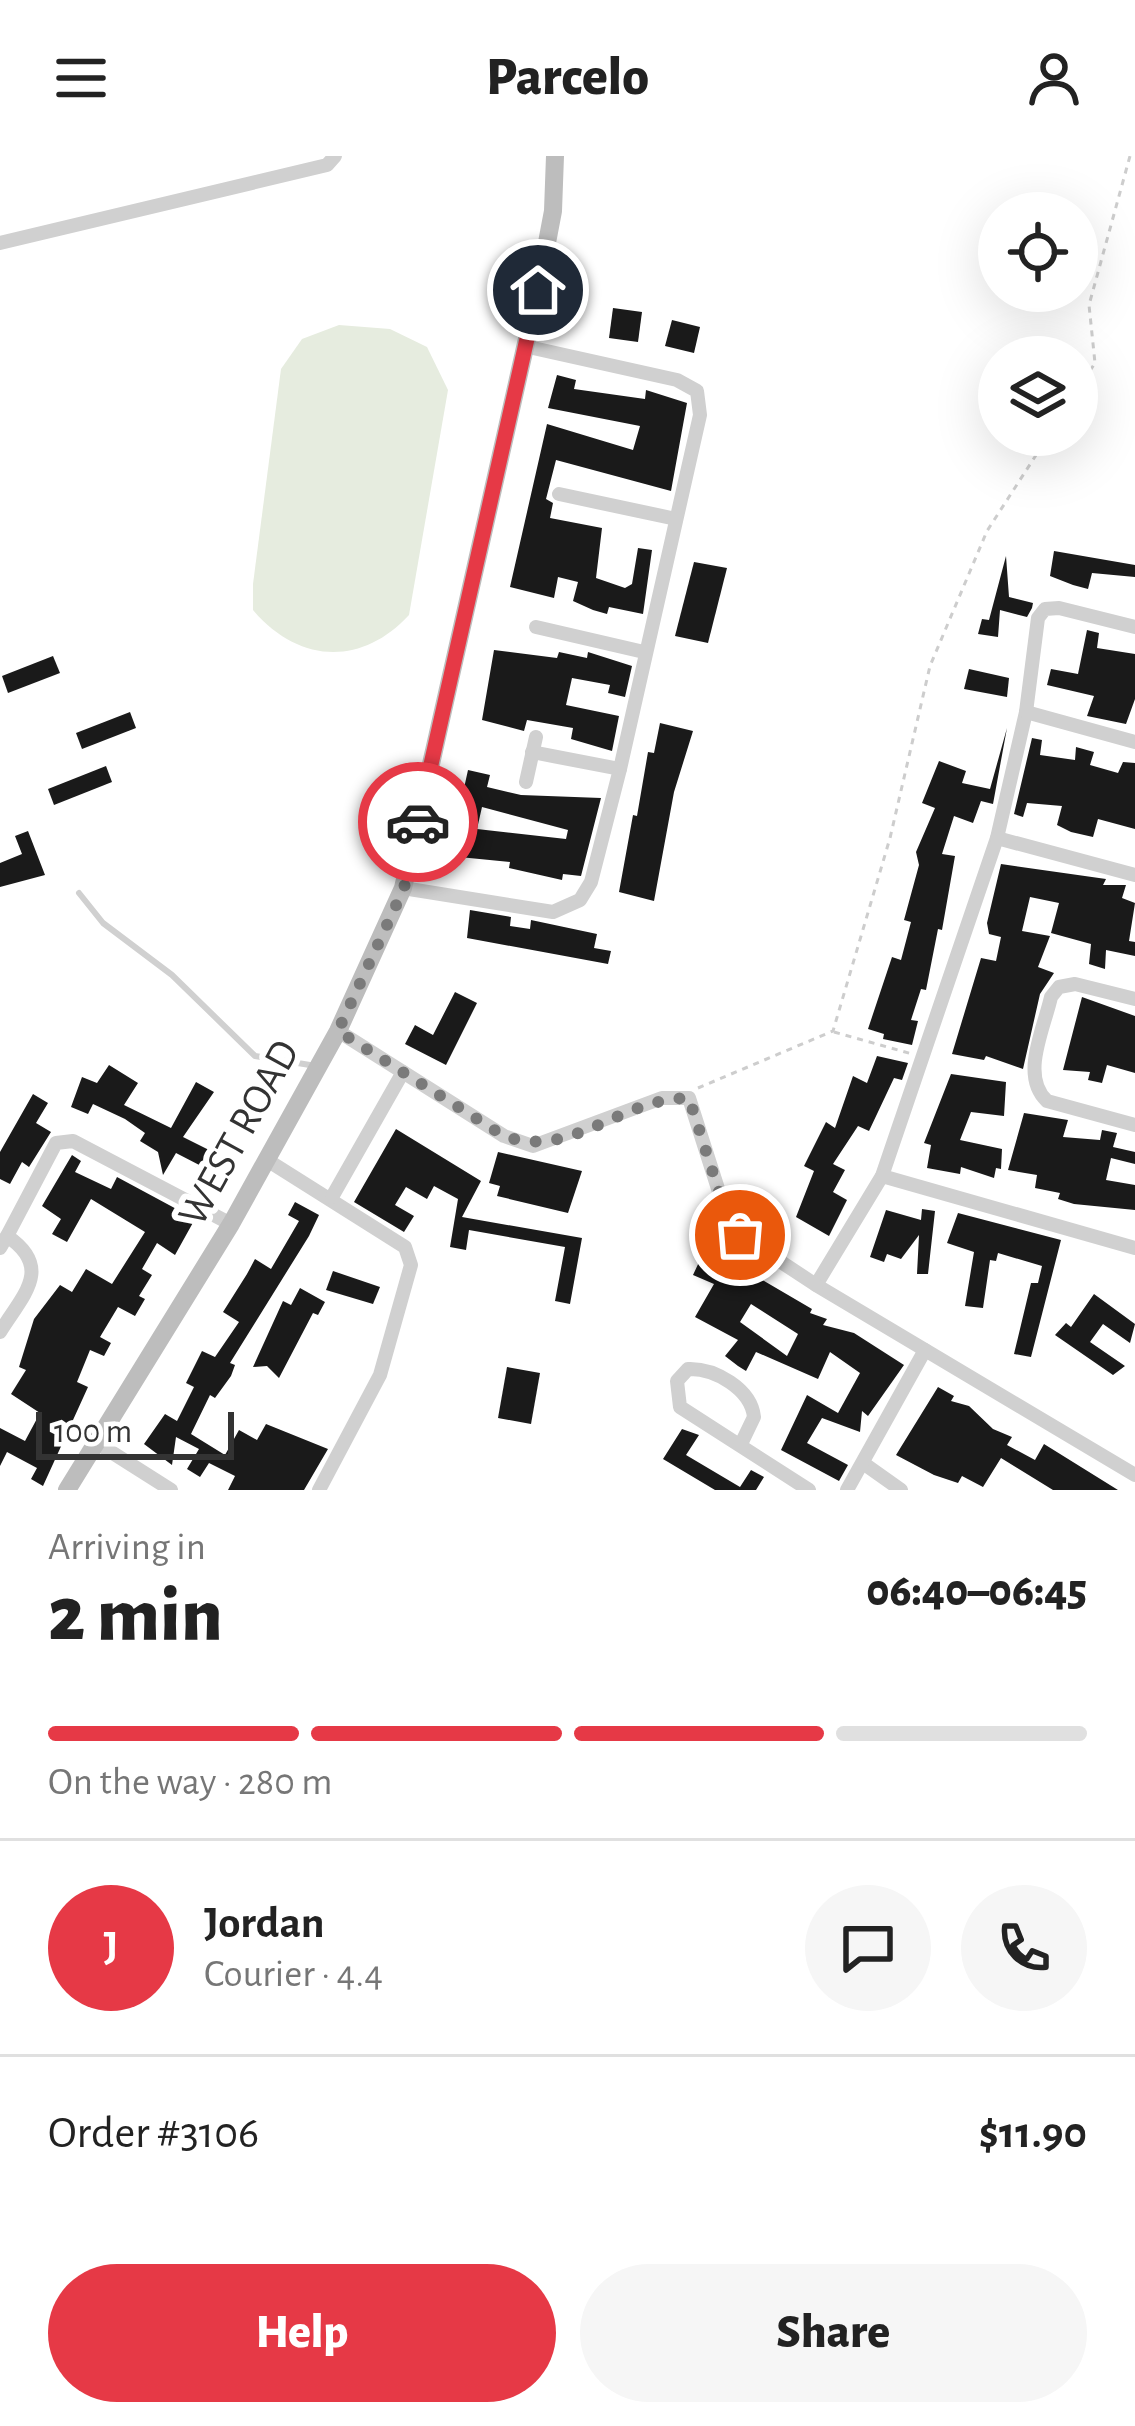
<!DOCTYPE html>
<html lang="en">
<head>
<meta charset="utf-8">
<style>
  :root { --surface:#fff; --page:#f6f6f6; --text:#222; --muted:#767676; --line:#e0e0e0; --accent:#e63946 }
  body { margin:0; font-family:"Alegreya Sans",sans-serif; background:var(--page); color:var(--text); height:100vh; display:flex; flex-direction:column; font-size:45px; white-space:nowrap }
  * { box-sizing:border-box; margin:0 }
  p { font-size:39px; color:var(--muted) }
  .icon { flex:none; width:66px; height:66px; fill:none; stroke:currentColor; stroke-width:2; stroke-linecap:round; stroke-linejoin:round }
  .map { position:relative; height:1334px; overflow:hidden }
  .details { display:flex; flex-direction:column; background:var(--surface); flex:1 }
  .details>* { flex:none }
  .buttons { position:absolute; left:978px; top:36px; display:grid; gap:24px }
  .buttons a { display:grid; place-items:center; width:120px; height:120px; border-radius:50%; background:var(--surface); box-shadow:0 12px 48px #0002; font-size:60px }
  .scale { position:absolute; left:36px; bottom:30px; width:198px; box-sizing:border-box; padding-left:12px; border:6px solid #333; border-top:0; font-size:33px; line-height:42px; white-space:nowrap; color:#333; -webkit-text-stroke:9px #fff; paint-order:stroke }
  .pin { position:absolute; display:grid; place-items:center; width:102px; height:102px; color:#fff; margin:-51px; border:6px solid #fff; border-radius:50%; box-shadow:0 3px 12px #0007 }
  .courier { position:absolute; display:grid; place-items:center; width:120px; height:120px; margin:-60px; border:9px solid #e63946; border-radius:50%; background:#fff; color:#222; box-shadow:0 3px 15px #0007 }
  .headline em { font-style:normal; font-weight:800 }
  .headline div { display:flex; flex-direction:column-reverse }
  .headline { display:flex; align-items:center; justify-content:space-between; height:204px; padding:0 48px }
  h1 { font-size:78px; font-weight:800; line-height:90px }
  .bar { display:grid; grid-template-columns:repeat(4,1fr); gap:18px 12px; align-content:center; height:144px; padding:0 48px }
  .bar i { height:15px; border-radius:9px; background:var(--line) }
  .bar .on { background:var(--accent) }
  .bar p { grid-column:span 4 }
  .line { display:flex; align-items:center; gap:30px; padding:0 48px; border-top:3px solid var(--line) }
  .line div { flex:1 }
  .round { display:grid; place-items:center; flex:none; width:126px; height:126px; border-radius:63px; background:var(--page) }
  .cta { display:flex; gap:24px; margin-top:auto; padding:24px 48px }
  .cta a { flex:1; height:138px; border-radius:72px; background:var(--accent); color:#fff; font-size:48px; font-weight:800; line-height:138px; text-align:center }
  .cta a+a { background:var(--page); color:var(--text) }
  header { display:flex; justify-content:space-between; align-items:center; height:156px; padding:0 48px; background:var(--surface); font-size:54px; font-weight:800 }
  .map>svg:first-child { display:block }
</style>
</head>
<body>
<header><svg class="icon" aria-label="menu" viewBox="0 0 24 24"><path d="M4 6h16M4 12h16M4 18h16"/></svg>Parcelo<svg class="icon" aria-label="person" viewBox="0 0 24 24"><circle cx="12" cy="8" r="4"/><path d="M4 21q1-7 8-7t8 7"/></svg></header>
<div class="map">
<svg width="1135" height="1334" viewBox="0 0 1135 1334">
  <rect width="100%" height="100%" fill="#fff"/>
  <path fill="#e6ecdf" d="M 339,169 L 390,173 L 427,191 L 448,234 L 409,459 C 361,511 298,507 253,454 L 253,428 L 281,213 L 302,183 Z"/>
  <g fill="#1a1a1a" fill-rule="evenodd">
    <path d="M 613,152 L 642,156 L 638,186 L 609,182 Z"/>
    <path d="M 672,164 L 700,171 L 694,197 L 665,190 Z"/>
    <path d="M 557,219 L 576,224 L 574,233 L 645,243 L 646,234 L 687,247 L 671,335 L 556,304 L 546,343 L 553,347 L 550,362 L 602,372 L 596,422 L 625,432 L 632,428 L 638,392 L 652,394 L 643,458 L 609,451 L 607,458 L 593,454 L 573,445 L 578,426 L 558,421 L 554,442 L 510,431 L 547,268 L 633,294 L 640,270 L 548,252 Z"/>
    <path d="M 1054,395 L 1135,409 L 1135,421 L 1092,417 L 1088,433 L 1073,429 L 1050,420 Z"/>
    <path d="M 1006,400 L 1009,441 L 1033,447 L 1032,452 L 1027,461 L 1000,454 L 998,481 L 978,478 L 982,463 L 989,464 Z"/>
    <path d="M 694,406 L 727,412 L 708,487 L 675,480 Z"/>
    <path d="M 1087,474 L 1099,477 L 1097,492 L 1135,498 L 1135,543 L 1126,568 L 1087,560 L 1094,540 L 1047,529 L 1051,513 L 1078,518 Z"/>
    <path d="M 494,494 L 557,502 L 559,496 L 587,502 L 588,496 L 632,510 L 625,541 L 608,537 L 610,529 L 572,522 L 566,549 L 619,560 L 612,595 L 571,583 L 573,572 L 527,564 L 524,575 L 482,564 Z"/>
    <path d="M 53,500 L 60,517 L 8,537 L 2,520 Z"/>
    <path d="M 969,513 L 1009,522 L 1007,541 L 964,533 Z"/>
    <path d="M 130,556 L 136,572 L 82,593 L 76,577 Z"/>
    <path d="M 660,567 L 693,575 L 674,636 L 654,745 L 619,736 L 633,659 L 637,660 L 648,596 L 654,597 Z"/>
    <path d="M 1007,572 L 993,648 L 981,645 L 973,667 L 954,660 L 942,698 L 955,700 L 942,774 L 938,773 L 926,834 L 921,833 L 911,864 L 918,865 L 912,889 L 883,883 L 884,878 L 868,873 L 892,801 L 901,804 L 911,766 L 904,764 L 919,709 L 916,696 L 935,652 L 922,647 L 939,605 L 966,615 L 962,627 L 990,633 Z"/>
    <path d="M 1032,582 L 1042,584 L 1040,599 L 1075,604 L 1076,591 L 1094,596 L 1090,609 L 1118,617 L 1123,606 L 1135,607 L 1135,673 L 1098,663 L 1093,681 L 1071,676 L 1057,669 L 1062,650 L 1027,647 L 1023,661 L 1014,658 Z"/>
    <path d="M 106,610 L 112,626 L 54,649 L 48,633 Z"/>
    <path d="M 468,614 L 490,619 L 487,631 L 521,639 L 601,642 L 581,720 L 563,718 L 562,724 L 509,712 L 510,706 L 449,700 ZM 482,651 L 568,674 L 566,683 L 477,673 Z"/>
    <path d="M 28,675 L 45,719 L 0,731 L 0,707 L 22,698 L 15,680 Z"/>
    <path d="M 1001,708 L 1106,723 L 1103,729 L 1126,729 L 1122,742 L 1135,747 L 1129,785 L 1135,786 L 1135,800 L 1106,794 L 1105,813 L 1089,808 L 1091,788 L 1051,777 L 1059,747 L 1030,741 L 1022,775 L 1050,780 L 1038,811 L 1054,817 L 1040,838 L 1023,913 L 986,900 L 984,904 L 952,898 L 981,802 L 996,805 L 1001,781 L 989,778 L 987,767 Z"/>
    <path d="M 470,754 L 511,761 L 510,770 L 530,773 L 531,764 L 597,778 L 594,792 L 611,795 L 608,808 L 467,782 Z"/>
    <path d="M 455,836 L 477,847 L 446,909 L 405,888 L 415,869 L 433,879 Z"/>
    <path d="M 1082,841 L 1135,860 L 1135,917 L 1107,909 L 1102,927 L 1088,924 L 1090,916 L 1063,914 Z"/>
    <path d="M 877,900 L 908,907 L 902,924 L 894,922 L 869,975 L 858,970 L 833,1008 L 845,1014 L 833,1036 L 847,1044 L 829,1080 L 796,1061 L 814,1015 L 804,1010 L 826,966 L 835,972 L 853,920 L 867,927 Z"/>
    <path d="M 109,909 L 138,927 L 124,949 L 171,972 L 196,926 L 214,936 L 183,981 L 233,1006 L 216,1034 L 200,1024 L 207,1013 L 176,997 L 163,1019 L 158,996 L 140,985 L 145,977 L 125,963 L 93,948 L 88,958 L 71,951 L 82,921 L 97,927 Z"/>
    <path d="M 951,918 L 1006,926 L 1004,960 L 971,956 L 960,984 L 1002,993 L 1001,1013 L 996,1012 L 994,1022 L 961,1011 L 960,1018 L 927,1012 L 931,989 L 924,987 Z"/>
    <path d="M 33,938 L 48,947 L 36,967 L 51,976 L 29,1011 L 22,1006 L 10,1028 L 0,1023 L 0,996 Z"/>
    <path d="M 1024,957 L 1068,964 L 1063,981 L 1100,984 L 1102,974 L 1117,977 L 1113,991 L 1135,996 L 1135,1008 L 1111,1002 L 1106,1024 L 1135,1029 L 1135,1054 L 1074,1048 L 1058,1043 L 1060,1037 L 1035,1032 L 1037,1019 L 1008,1014 Z"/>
    <path d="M 396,973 L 481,1025 L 462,1061 L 582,1082 L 570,1148 L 555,1145 L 565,1091 L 469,1074 L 466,1094 L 450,1091 L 458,1043 L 434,1030 L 427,1043 L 406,1031 L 395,1049 L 414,1060 L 404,1076 L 354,1046 Z"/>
    <path d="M 498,996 L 582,1015 L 568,1057 L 497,1040 L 500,1030 L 489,1027 Z"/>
    <path d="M 72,999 L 81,1005 L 75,1016 L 111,1033 L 117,1021 L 195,1063 L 175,1099 L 157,1087 L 142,1113 L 152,1119 L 139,1140 L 145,1143 L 135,1160 L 118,1151 L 100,1181 L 111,1187 L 104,1200 L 90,1194 L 77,1226 L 88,1231 L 43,1330 L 31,1323 L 37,1312 L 7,1296 L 0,1310 L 0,1272 L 25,1285 L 40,1257 L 11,1238 L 26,1214 L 19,1211 L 34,1163 L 60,1129 L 72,1136 L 86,1113 L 112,1128 L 145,1076 L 91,1043 L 67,1086 L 52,1078 L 61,1063 L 42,1050 Z"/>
    <path d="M 295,1046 L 319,1059 L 309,1080 L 230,1207 L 235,1209 L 231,1220 L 215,1242 L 210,1239 L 191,1278 L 225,1299 L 239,1274 L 257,1284 L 266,1268 L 328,1293 L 304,1334 L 228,1334 L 235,1320 L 209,1307 L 200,1321 L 187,1313 L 199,1293 L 176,1281 L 172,1309 L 144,1288 L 165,1258 L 177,1265 L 194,1231 L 186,1227 L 202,1195 L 215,1201 L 239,1166 L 223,1156 L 247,1118 L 255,1103 L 271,1113 L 299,1065 L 288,1059 Z"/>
    <path d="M 922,1053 L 935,1055 L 928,1118 L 917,1118 L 919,1079 L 901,1103 L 887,1098 L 884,1106 L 870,1101 L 886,1054 L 921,1064 Z"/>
    <path d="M 958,1057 L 1061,1084 L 1031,1201 L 1014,1198 L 1031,1127 L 1038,1127 L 1042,1110 L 998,1097 L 996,1105 L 990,1104 L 983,1152 L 965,1150 L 974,1096 L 947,1087 Z"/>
    <path d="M 700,1104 L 724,1114 L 730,1105 L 812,1153 L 810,1157 L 827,1163 L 823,1169 L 854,1177 L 904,1209 L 868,1260 L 862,1255 L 860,1276 L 822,1262 L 807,1287 L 848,1309 L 839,1325 L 781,1294 L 807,1239 L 838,1257 L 860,1217 L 830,1196 L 818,1223 L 756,1196 L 746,1215 L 738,1210 L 725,1200 L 738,1184 L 695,1161 L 714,1128 L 693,1119 ZM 751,1148 L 798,1178 L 787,1200 L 740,1166 Z"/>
    <path d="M 333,1115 L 380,1131 L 373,1148 L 326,1134 Z"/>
    <path d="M 300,1132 L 325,1146 L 318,1159 L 313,1157 L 279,1222 L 267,1210 L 253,1211 L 283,1145 L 291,1149 Z"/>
    <path d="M 1094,1138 L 1135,1168 L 1130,1187 L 1103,1168 L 1090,1186 L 1125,1210 L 1113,1219 L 1055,1179 L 1066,1167 L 1071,1171 Z"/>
    <path d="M 507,1211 L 540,1217 L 531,1268 L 498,1262 Z"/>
    <path d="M 938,1231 L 954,1240 L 951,1245 L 969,1250 L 993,1273 L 1012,1281 L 1007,1289 L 1035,1304 L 1044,1288 L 1118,1334 L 1053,1334 L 1001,1302 L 983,1331 L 962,1320 L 958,1327 L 934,1319 L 896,1299 Z"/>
    <path d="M 682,1273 L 699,1279 L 686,1299 L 740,1331 L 751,1314 L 764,1321 L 756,1334 L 715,1334 L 663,1303 Z"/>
  </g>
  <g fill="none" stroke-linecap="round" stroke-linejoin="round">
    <g stroke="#cdcdcd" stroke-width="3" stroke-dasharray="6 6" stroke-linecap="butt">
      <path d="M 1077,235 L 1095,207 L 1089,149 L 1130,0"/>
      <path d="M 834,876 L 912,898"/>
      <path d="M 698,932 L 833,875 L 890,682 L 930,510 L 987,375 L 1049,279"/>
    </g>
    <path stroke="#d0d0d0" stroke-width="6" d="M 79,737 L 103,767 L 172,819 L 255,900 L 316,910"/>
    <g stroke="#d0d0d0" stroke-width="14">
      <path d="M 0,87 L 327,9 L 335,0"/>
      <path d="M 559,338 L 676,363"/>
      <path d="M 536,471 L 644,496"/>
      <path d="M 1135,471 L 1059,452 L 1045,453 L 1038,462 L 1026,556 L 997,682 L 882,1020 L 816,1129 L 1135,1319"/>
      <path d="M 1026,556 L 1135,586"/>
      <path d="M 532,596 L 620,613"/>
      <path d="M 526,626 L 536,581"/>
      <path d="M 997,682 L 1135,719"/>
      <path d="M 403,732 L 553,756 L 580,744 L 591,726 L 620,613 L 700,259 L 697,235 L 677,224 L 524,190"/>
      <path d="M 1135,843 L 1075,828 L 1059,831 L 1051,841 C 1044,873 1020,920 1047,945 L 1135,969"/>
      <path d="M 338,875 L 504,980 L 533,990 L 662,942 L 689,942 L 720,1039 L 740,1079 L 816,1129"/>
      <path d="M 267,1004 L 405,1091 L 411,1109 L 380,1219 L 319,1334"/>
      <path d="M 882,1020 L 1135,1092"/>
      <path d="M 332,1041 L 403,916"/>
      <path d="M 7,1080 L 56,987 L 73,985 L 231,1068"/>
      <path d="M 0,1092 L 7,1080 C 54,1112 23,1139 0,1176"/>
      <path d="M 97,1287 L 171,1334"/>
      <path d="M 741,1288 L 754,1261 C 751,1233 715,1212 688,1213 L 677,1225 L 680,1251 L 809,1334"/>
      <path d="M 863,1307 L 901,1334"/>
      <path d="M 847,1334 L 925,1194"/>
    </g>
    <path stroke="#bdbdbd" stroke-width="18" d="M 67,1334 L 231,1068 L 338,875 L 403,732 L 538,134 L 553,55 L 555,0"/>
  </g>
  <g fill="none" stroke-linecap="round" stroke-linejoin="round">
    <path stroke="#7a7a7a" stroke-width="12" stroke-dasharray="0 21.6" d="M 418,666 L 404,732 L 338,875 L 504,980 C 573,1004 619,942 689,942 L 720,1039 L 740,1079"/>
    <path stroke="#e63946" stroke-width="15" d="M 418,666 L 538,134"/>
  </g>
  <g text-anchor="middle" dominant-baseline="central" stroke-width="12" stroke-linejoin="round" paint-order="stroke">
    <g font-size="42" fill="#333" stroke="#fff">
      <text transform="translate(239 977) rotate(-61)">WEST ROAD</text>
    </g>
  </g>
</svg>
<div class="buttons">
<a><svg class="icon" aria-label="locate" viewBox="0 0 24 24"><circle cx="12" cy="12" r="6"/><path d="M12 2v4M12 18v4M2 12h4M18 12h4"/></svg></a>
<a><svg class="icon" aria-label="layers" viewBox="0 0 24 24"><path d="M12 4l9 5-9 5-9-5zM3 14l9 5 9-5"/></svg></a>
</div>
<div class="scale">100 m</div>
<div class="pin" style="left:740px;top:1079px;background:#ea580c"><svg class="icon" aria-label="bag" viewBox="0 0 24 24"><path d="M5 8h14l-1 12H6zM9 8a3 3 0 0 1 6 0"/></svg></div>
<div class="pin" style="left:538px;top:134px;background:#1f2937"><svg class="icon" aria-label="home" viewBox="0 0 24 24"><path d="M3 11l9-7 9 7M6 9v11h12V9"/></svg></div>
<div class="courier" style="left:418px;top:666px"><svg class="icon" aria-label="car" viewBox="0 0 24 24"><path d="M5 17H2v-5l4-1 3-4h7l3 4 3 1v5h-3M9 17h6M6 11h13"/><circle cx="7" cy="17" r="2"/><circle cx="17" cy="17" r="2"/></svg></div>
</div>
<section class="details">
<div class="headline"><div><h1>2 min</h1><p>Arriving in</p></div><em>06:40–06:45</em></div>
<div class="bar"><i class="on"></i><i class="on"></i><i class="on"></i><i></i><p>On the way · 280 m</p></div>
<div class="line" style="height:216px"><b class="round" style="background:var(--accent);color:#fff">J</b><div><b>Jordan</b><p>Courier · 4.4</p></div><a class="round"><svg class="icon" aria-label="chat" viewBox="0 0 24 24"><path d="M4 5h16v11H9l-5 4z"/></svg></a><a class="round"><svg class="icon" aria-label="phone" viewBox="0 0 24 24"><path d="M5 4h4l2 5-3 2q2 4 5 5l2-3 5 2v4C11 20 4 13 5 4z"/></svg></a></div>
<div class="line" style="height:156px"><div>Order #3106</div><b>$11.90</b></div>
<div class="cta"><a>Help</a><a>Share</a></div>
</section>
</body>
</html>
